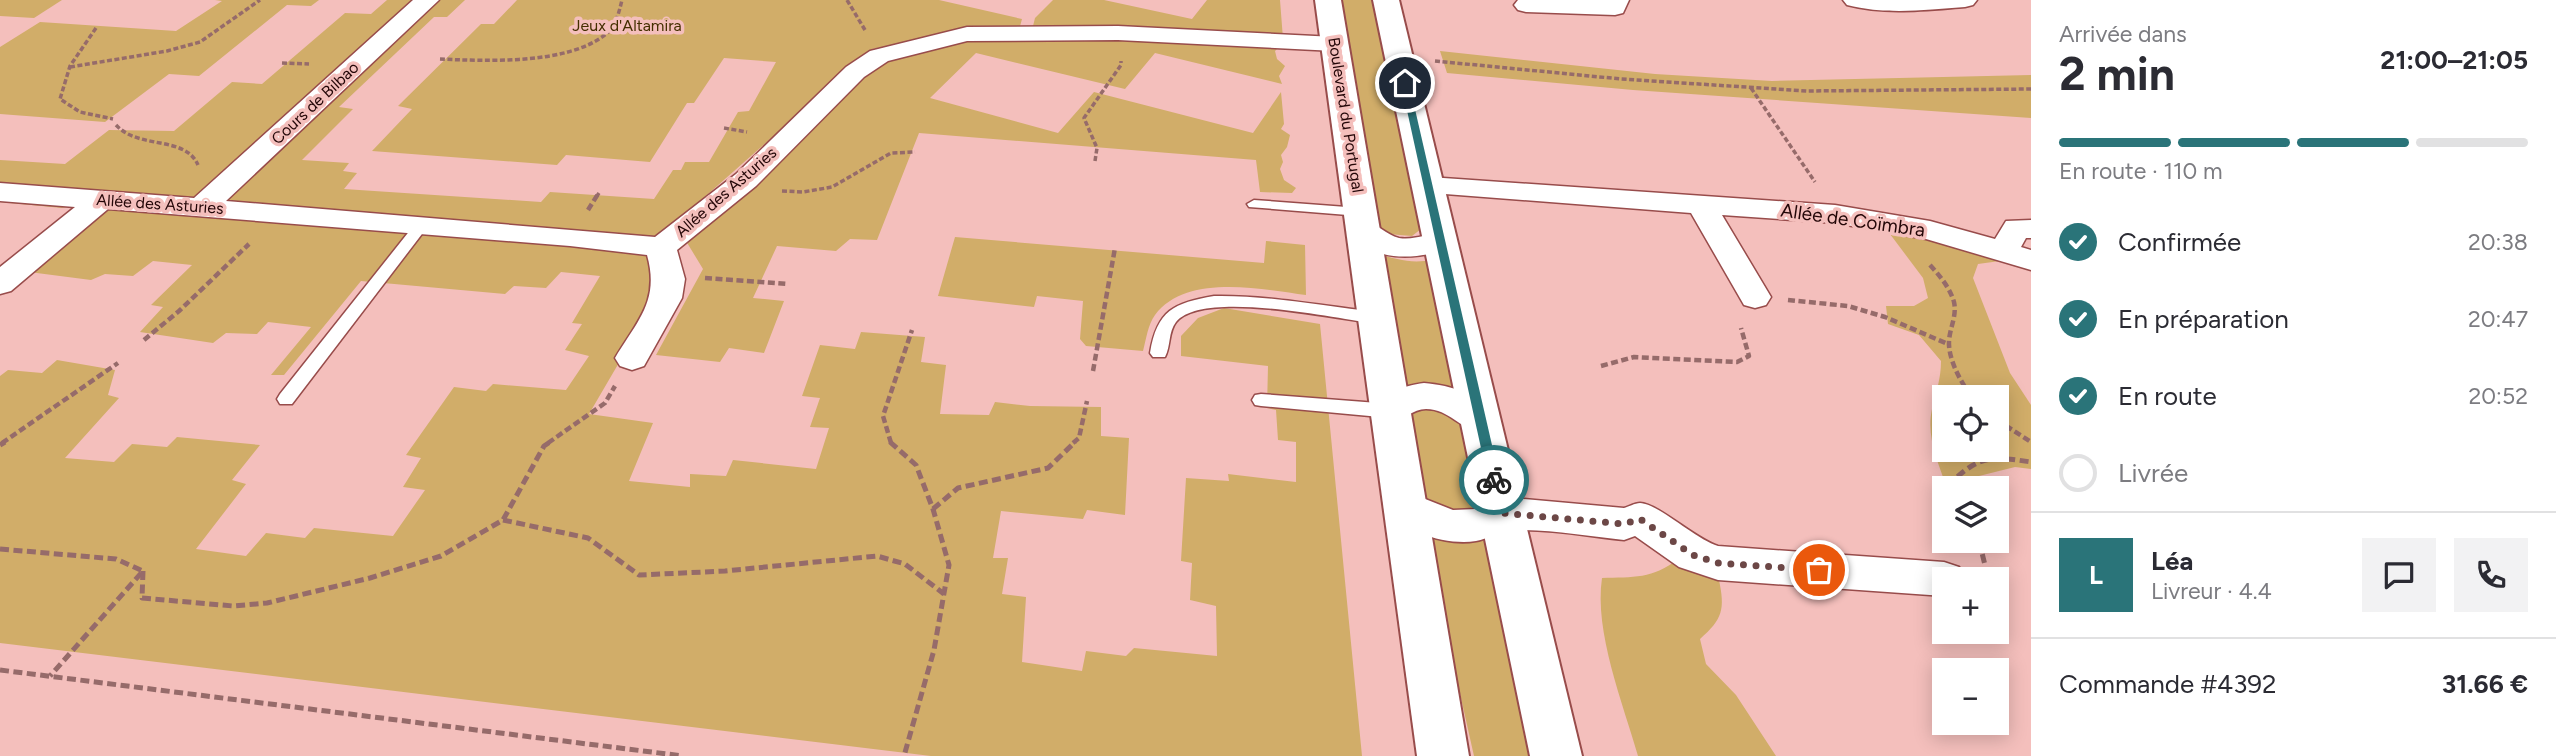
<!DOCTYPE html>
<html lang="fr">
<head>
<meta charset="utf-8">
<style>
  :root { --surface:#fff; --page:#f2f2f3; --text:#2b2b33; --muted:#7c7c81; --line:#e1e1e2; --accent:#2a7479 }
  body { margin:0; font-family:Figtree,sans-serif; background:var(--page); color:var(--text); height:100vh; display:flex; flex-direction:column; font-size:26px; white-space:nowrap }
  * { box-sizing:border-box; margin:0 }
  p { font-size:23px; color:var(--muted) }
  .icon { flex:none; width:38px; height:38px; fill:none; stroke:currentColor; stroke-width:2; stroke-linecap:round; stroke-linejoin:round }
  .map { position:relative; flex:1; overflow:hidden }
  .sheet { display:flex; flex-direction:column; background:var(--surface); width:525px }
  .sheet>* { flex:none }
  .controls { position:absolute; left:1932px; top:385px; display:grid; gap:14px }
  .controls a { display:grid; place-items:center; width:77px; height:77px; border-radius:0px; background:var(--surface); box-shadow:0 4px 18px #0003; font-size:35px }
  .pin { position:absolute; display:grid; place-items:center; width:60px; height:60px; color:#fff; margin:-30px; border:4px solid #fff; border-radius:50%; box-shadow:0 2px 7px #0007 }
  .courier { position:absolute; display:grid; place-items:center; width:70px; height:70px; margin:-35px; border:5px solid #2a7479; border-radius:50%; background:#fff; color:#222; box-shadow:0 2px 9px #0007 }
  .headline em { font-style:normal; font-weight:700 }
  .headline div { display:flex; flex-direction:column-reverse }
  .headline { display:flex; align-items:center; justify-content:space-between; height:119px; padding:0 28px }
  h1 { font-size:46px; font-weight:700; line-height:52px }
  .bar { display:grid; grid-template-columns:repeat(4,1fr); gap:10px 7px; align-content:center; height:84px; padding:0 28px }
  .bar i { height:9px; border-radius:5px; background:var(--line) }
  .bar .active { background:var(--accent) }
  .bar p { grid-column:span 4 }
  .line { display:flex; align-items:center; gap:18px; padding:0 28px; border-top:2px solid var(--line) }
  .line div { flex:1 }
  .round { display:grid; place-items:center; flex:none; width:74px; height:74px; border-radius:0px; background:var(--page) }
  ol { padding:0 28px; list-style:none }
  li { display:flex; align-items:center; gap:21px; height:77px }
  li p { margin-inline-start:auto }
  li .icon { padding:7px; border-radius:50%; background:var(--accent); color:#fff; stroke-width:4 }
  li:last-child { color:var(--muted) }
  li i { width:38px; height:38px; border:4px solid var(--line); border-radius:50% }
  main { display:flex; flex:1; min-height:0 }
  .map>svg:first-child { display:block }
</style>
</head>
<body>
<main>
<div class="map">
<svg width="2031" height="756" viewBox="0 0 2031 756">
  <rect width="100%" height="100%" fill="#f4bfbc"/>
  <g fill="#d1ad69" fill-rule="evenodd">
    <path d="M 0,0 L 62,0 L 34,18 L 0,16 Z"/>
    <path d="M 215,0 L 319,0 L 311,6 L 287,5 L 199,76 L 169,74 L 105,122 L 0,114 L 0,47 L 40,22 L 176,31 L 222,1 Z"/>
    <path d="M 387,0 L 465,0 L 447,17 L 434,17 L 339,107 L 353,109 L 302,160 L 349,163 L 343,171 L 357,173 L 344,189 L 541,202 L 550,192 L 654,199 L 673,170 L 681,170 L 685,162 L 709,162 L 738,112 L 749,111 L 776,62 L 724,58 L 694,103 L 687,103 L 650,162 L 566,155 L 557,165 L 372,151 L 412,109 L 398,106 L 481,24 L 494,24 L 517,0 L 939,0 L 1022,19 L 1019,30 L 969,30 L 872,49 L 656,240 L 122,195 L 62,208 L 0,202 L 0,160 L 65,164 L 109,130 L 174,131 L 232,82 L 262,84 L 345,13 L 371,14 Z"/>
    <path d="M 1053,0 L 1104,0 L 1192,19 L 1207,0 L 1280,0 L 1283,39 L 1032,30 L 1035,18 Z"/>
    <path d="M 1335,0 L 1376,0 L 1421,229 L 1412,236 L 1388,234 L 1375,226 Z"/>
    <path d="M 1120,35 L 1281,45 L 1275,51 L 1277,59 L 1285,66 L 1279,76 L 1282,84 L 1155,53 L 1125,89 L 976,53 L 930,98 L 1058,133 L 1094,92 L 1253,133 L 1281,92 L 1284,124 L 1281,129 L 1290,135 L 1287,147 L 1281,155 L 1283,162 L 1280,169 L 1284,180 L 1296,188 L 1292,193 L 1260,192 L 1256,160 L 919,133 L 877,240 L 850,239 L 836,251 L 777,246 L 753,298 L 784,301 L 764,353 L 729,348 L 720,362 L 656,355 L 703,269 L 686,241 L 861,74 L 884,58 L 969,37 Z"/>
    <path d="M 1440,51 L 1655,74 L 1772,81 L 2031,75 L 2031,118 L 1633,90 L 1447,73 Z"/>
    <path d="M 111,207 L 648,252 L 658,296 L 589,414 L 653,423 L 629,481 L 690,487 L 690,474 L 726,476 L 733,460 L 816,469 L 829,428 L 810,427 L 820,398 L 802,396 L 820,345 L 855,349 L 861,332 L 925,337 L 921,362 L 946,365 L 940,414 L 989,415 L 995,402 L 1030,406 L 1101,407 L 1101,436 L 1129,438 L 1125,515 L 1087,510 L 1083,519 L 1001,511 L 993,558 L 1008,558 L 1002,594 L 1026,597 L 1022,662 L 1082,671 L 1086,651 L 1126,656 L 1134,648 L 1217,656 L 1216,606 L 1190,600 L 1192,563 L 1181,561 L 1186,478 L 1229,481 L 1228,474 L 1296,482 L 1296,442 L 1278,440 L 1276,410 L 1267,408 L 1268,366 L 1181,356 L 1181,336 L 1198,318 L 1224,308 L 1320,324 L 1362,756 L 931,756 L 0,643 L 0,376 L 8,370 L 42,373 L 57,360 L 115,370 L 108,395 L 119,398 L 65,458 L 114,462 L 132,444 L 167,447 L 177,437 L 260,445 L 232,480 L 246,484 L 196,549 L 246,556 L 266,533 L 305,538 L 314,528 L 393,536 L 425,490 L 403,487 L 421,458 L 406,455 L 454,387 L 486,391 L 493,384 L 566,390 L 589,356 L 565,350 L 582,324 L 572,323 L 600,276 L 561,272 L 546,288 L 514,286 L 505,294 L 361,281 L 284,375 L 271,375 L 311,327 L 268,322 L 257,334 L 226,333 L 213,343 L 140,332 L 163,307 L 151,305 L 192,265 L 153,261 L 133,276 L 105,274 L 91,280 L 29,272 Z"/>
    <path d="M 1890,234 L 1951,240 L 2007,260 L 1978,264 L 1973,278 L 2010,373 L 2031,405 L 2031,469 L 2015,467 L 1979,476 L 1981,488 L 1947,488 C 1938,462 1926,437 1932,409 C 1936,392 1941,379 1941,361 L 1919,335 L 1888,324 L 1886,306 L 1914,306 L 1928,298 L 1923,278 ZM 1944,397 L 1997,397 L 1997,450 L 1944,450 Z"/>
    <path d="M 955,237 L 1264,263 L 1266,241 L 1305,245 L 1306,295 C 1262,289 1186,273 1155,315 C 1148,324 1146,340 1143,351 L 1086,346 L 1080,339 L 1083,301 L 1037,296 L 1034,307 L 938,296 Z"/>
    <path d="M 1378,254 C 1397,259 1414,265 1433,259 L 1467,394 C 1443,384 1426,379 1401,387 Z"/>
    <path d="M 1414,407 L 1460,413 L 1481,505 C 1463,516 1427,514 1418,489 C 1410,467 1410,440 1406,417 Z"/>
    <path d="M 1428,529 L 1497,537 L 1533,756 L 1474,756 L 1443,618 Z"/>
    <path d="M 1678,559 L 1719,580 C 1725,609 1723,619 1700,639 L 1706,664 L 1736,695 L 1776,756 L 1638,756 C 1623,703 1594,632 1602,578 C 1633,577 1653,579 1678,559 Z"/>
  </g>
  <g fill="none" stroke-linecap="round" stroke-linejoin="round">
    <g stroke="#984c4b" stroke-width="3">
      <g id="lane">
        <path d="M 1254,200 L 1360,208 L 1367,212 L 1360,216 L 1249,207 L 1247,204 Z"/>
        <path d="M 420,222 L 428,227 L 425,230 L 292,404 L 280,404 L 277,399 L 280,394 L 415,224 Z"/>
        <path d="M 1214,296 C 1269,295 1322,306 1377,312 L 1385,318 L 1377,324 C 1337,319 1203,289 1176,322 C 1168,332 1171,346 1165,357 L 1153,357 L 1150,353 C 1157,310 1174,303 1214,296 Z"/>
        <path d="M 1261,394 L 1391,404 L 1397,406 L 1400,411 L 1397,416 L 1391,418 L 1261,406 L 1255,405 L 1252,400 L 1255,395 Z"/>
      </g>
    </g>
    <g stroke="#984c4b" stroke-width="3">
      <g id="street">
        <path d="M 413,0 L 439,0 L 226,201 L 655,237 L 736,174 L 846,67 L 870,51 L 967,27 L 1118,26 L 1335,37 L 1344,39 L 1347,44 L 1344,49 L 1335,51 L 1118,40 L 967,41 L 888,61 L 864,77 L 756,186 L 677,250 L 685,279 L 682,298 L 644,366 L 632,370 L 620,366 L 615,358 C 637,321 660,301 647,255 L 570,246 L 108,209 L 11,291 L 0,294 L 0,267 L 75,207 L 0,201 L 0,183 L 194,198 Z"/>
        <path d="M 1518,0 L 1629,0 L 1623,13 L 1615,15 L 1526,12 L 1518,10 L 1514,5 Z"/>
        <path d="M 1843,0 L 1977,0 L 1973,5 L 1965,7 C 1925,10 1886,15 1847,5 Z"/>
        <path d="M 1429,177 L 1835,205 L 1930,221 L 1995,239 L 2006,221 L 2031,220 L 2031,238 L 2026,238 L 2021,247 L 2031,250 L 2031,270 L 1926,239 L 1835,223 L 1722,215 L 1771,297 L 1766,305 L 1755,308 L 1744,305 L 1691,213 L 1419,192 L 1415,186 L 1419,180 Z"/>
        <path d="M 1363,220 C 1377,223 1386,235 1399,238 C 1418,241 1433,230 1451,234 L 1455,241 L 1451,248 C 1416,260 1371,264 1348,229 L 1352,222 Z"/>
        <path d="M 1424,383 C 1450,385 1485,395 1498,419 L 1493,428 C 1462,438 1454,409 1426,409 C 1413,409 1403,420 1391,424 L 1378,420 L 1373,411 C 1384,392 1403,386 1424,383 Z"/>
        <path d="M 1405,491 L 1453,510 L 1476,509 L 1501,497 L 1624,508 C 1628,507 1635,503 1640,503 C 1659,504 1695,539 1718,546 L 1944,562 L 1959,567 L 1965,579 L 1944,579 L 1944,596 L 1718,580 L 1679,567 L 1635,536 L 1624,540 C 1587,536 1548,529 1511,530 C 1500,530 1488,539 1476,541 C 1448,546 1399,532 1385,506 L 1391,495 Z"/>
      </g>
    </g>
    <g stroke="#984c4b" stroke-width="4">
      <g id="secondary">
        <path d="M 1315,0 L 1341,0 L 1469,756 L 1417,756 Z"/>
        <path d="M 1373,0 L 1399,0 L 1582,756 L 1530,756 Z"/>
      </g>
    </g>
    <g stroke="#966b6a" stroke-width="3.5" stroke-dasharray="5 2.5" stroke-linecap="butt">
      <path d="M 847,0 L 865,30"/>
      <path d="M 96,28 L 70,66 L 60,99 L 80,112 L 113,119"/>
      <path d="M 440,59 C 486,61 568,65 606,34 C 616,26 619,12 622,0"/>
      <path d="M 1435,61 L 1621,79 L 1807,91 L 2031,89"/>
      <path d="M 282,63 L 309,64"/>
      <path d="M 70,67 L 167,51 L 200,42 L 260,0"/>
      <path d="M 1751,88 L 1815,182"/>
      <path d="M 116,125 C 139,150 185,135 198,165"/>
      <path d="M 724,128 L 747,132"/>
      <path d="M 1095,161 L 1097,148 L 1084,118 L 1121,65 L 1121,61"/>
      <path d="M 782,191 L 803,192 L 832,187 L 891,153 L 915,152"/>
      <path d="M 597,196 L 599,193"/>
    </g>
    <g stroke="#966b6a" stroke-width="4.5" stroke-dasharray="7 3.5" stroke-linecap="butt">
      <path d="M 588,210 L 598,194"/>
      <path d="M 1930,265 C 1940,276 1950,288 1954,302 C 1957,316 1950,327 1949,341 C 1948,359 1961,383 1972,397"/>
      <path d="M 705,278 L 788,284"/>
      <path d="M 1788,300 L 1848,306 L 1885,317 L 1948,344"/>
      <path d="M 144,340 L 179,311 L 249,244"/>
      <path d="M 1601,366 L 1634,357 L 1737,362 L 1749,356 L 1741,328"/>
      <path d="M 1093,371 L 1115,248"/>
      <path d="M 1997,420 L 2031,442"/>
      <path d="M 2,443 L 118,363"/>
      <path d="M 548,443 L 605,403 L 615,386"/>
      <path d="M 891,443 L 883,416 L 912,330"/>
      <path d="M 1073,443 L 1079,438 L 1087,401"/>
    </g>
    <g stroke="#966b6a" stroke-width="5" stroke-dasharray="9 4.5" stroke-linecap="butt">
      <path d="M 890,442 L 916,465 L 933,509 L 949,565 L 934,650 L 904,756"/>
      <path d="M 0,445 L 5,442"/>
      <path d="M 1958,488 L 1954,480 C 1981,454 1996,457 2031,462"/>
      <path d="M 933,509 L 958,488 L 1048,468 L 1075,442"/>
      <path d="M 503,520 L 588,538 L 639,575 L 725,571 L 877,556 L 905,564 L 944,594"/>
      <path d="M 1979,541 L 1985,565"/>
      <path d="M 0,549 L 116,559 L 143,571 L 50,676"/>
      <path d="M 143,571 L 142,598 L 233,606 L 267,603 L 370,578 L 441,556 L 503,520 L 544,446 L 550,442"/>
      <path d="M 0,670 L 683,756"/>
    </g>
    <use href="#lane" fill="#fff" fill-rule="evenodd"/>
    <use href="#street" fill="#fff" fill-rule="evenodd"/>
    <use href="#secondary" fill="#fff" fill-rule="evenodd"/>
  </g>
  <path fill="#2a7479" d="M 1405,81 L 1409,83 L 1500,480 L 1494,485 L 1488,480 L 1401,83 Z"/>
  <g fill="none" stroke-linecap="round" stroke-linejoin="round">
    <path stroke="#6c4746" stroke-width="7" stroke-dasharray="0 12.6" d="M 1494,480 L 1501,513 L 1624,524 L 1640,519 L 1693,555 L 1718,563 L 1819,570"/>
  </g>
  <g text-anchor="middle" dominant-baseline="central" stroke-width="7" stroke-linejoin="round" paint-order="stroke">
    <g font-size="16" fill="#442f00" stroke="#f4bfbc">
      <text x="627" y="25">Jeux d'Altamira</text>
    </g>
    <g font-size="16" fill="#230607" stroke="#f4bfbc">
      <text transform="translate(315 103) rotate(-43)">Cours de Bilbao</text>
      <text transform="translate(1346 115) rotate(81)">Boulevard du Portugal</text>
      <text transform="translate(726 192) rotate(-41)">Allée des Asturies</text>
      <text transform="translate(160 204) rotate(4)">Allée des Asturies</text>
    </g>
    <g font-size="19" fill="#230607" stroke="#f4bfbc">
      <text transform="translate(1853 220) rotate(8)">Allée de Coïmbra</text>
    </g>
  </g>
</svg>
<div class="controls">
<a><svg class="icon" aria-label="locate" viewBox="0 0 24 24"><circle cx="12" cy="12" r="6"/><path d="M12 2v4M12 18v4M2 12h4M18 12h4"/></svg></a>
<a><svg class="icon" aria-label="layers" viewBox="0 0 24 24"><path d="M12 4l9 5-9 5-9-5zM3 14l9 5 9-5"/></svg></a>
<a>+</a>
<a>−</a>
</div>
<div class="pin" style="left:1819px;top:570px;background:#ea580c"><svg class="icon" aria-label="bag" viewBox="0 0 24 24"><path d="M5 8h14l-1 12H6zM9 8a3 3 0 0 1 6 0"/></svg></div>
<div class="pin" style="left:1405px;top:83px;background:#1f2937"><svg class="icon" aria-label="home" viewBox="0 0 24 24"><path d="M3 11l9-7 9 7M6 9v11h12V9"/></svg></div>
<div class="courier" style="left:1494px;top:480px"><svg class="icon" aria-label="bike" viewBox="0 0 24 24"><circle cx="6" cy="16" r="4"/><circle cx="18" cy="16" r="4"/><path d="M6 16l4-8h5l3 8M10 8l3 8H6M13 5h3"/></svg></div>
</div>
<section class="sheet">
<div class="headline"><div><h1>2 min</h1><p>Arrivée dans</p></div><em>21:00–21:05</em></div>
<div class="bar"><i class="active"></i><i class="active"></i><i class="active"></i><i></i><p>En route · 110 m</p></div>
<ol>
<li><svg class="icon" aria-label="check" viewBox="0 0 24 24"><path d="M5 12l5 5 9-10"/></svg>Confirmée<p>20:38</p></li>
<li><svg class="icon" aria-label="check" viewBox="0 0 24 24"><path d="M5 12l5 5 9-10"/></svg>En préparation<p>20:47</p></li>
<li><svg class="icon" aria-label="check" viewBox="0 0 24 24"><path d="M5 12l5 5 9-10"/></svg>En route<p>20:52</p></li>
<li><i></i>Livrée</li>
</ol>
<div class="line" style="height:126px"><b class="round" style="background:var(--accent);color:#fff">L</b><div><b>Léa</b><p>Livreur · 4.4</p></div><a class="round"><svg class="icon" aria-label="chat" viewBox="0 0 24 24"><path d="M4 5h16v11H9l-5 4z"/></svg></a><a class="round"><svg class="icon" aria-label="phone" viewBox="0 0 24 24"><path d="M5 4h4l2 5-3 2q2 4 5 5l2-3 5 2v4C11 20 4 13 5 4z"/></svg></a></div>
<div class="line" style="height:91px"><div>Commande #4392</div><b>31.66 €</b></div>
</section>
</main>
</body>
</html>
